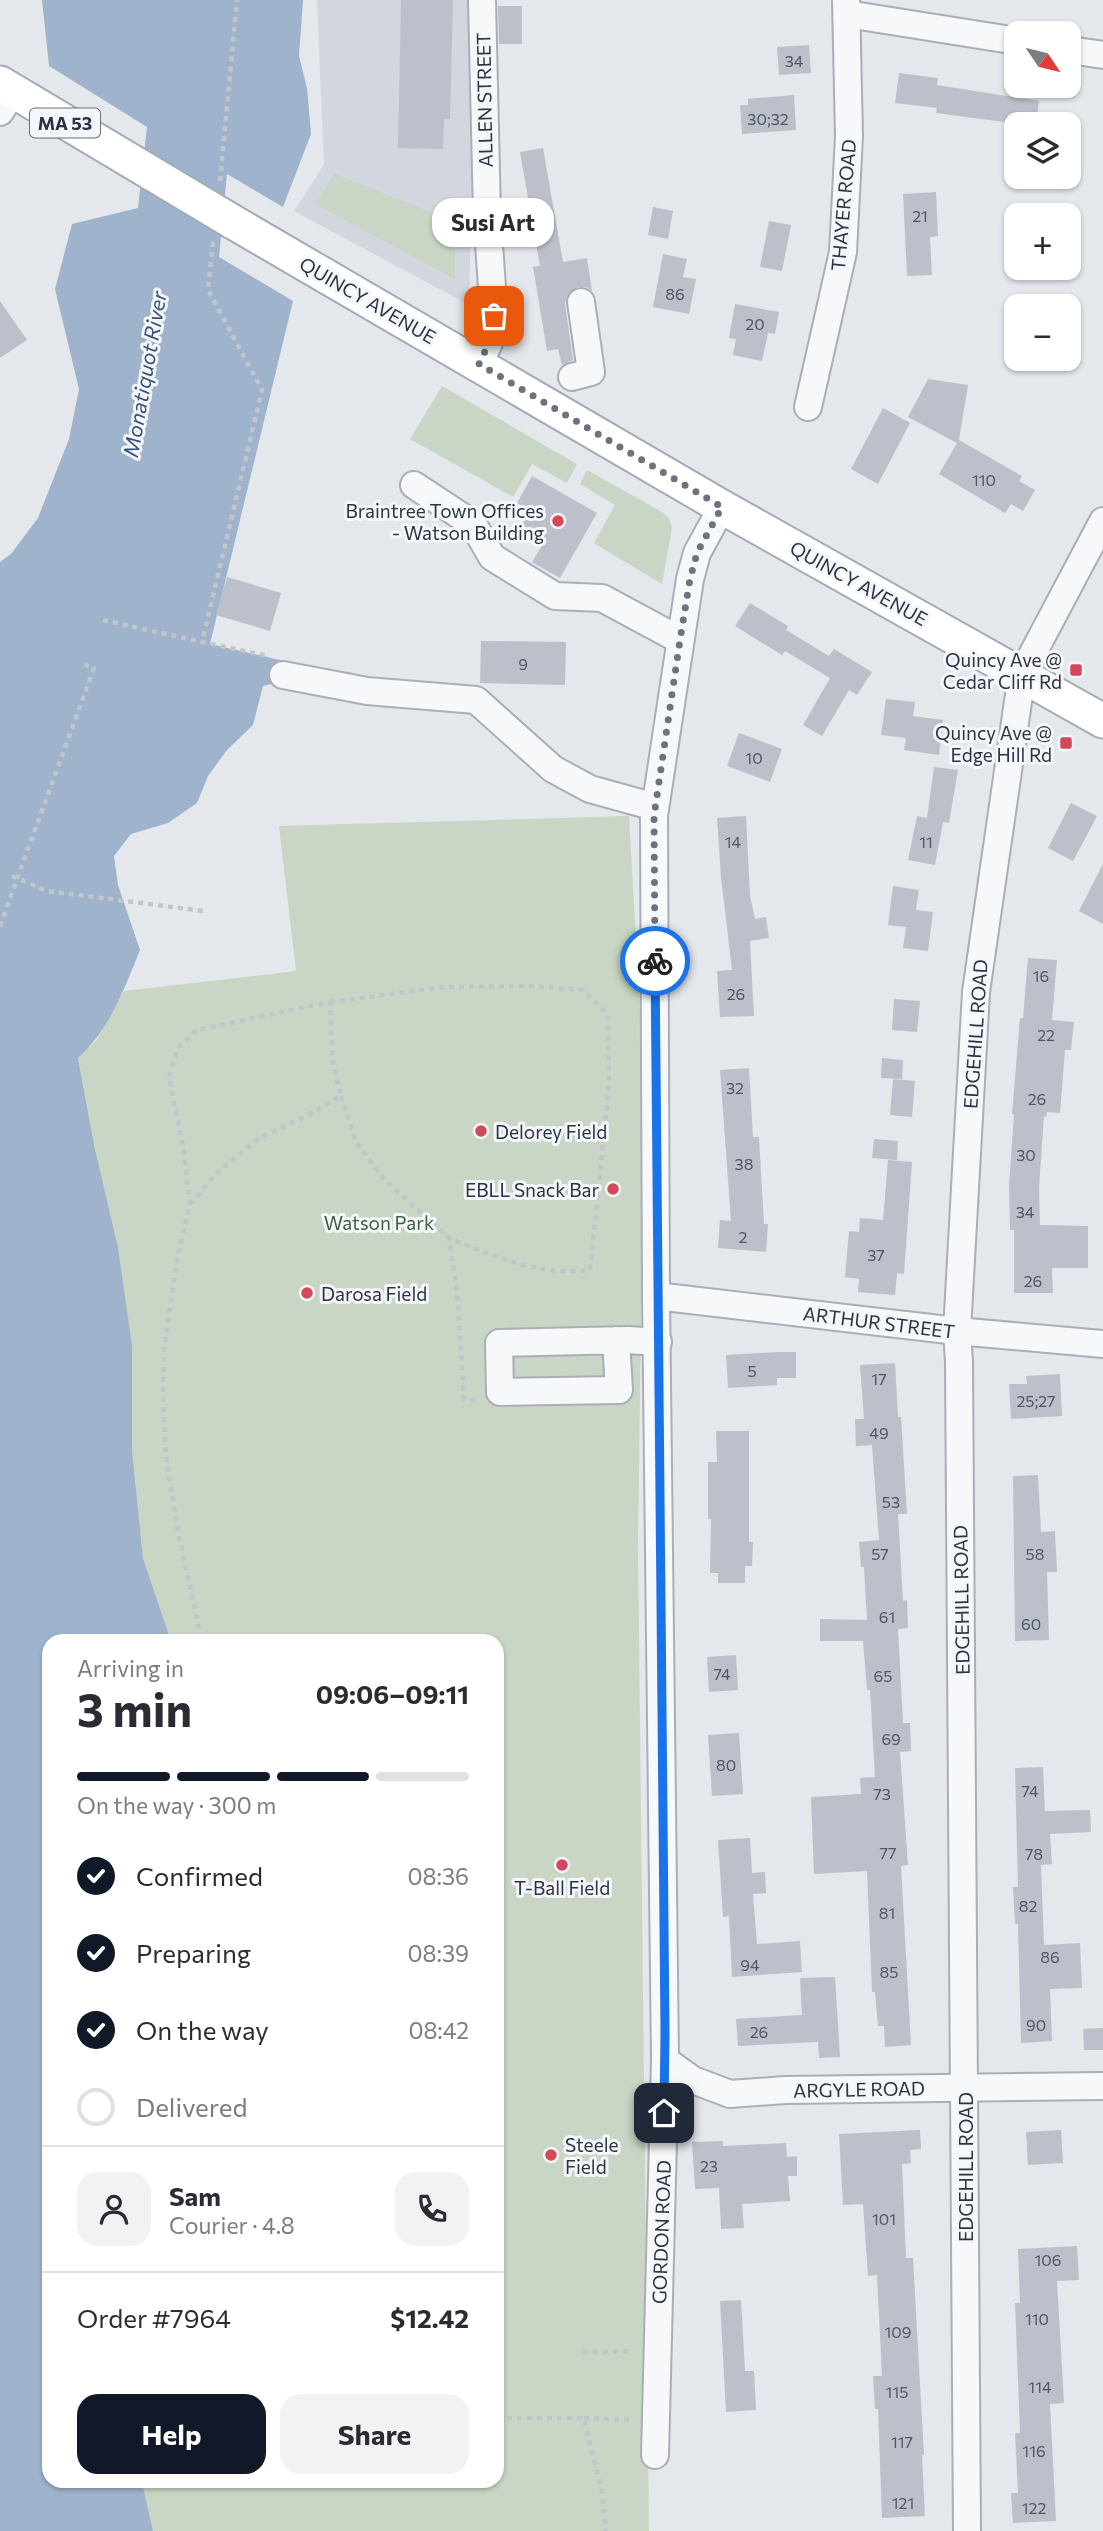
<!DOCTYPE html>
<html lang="en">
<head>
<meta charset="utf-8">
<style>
  :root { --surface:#fff; --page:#f2f2f3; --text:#2b2b33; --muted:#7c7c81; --line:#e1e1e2; --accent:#111827 }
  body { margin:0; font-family:Commissioner,sans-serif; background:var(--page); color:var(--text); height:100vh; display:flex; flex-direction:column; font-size:26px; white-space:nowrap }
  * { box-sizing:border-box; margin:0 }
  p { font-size:23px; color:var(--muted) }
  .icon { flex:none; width:38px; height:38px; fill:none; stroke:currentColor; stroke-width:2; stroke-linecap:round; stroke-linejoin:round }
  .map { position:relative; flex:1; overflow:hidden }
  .panel { position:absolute; left:42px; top:1634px; width:462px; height:854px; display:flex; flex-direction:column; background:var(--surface); border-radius:21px; box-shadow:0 2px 5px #0004 }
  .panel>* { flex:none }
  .needle { width:46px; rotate:125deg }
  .controls { position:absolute; left:1004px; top:21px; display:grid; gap:14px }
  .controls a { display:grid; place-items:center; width:77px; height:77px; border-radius:14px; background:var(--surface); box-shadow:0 2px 5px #0004; font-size:35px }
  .pin { position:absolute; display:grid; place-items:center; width:60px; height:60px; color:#fff; margin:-30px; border-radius:14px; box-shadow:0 4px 10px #0006 }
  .courier { position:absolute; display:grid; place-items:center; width:70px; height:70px; margin:-35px; border:5px solid #1a73e8; border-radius:50%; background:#fff; color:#222; box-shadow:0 2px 9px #0007 }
  .bubble { position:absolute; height:49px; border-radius:21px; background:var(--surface); box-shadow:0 2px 5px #0004; font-size:23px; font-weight:700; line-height:49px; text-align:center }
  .overview em { font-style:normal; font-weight:700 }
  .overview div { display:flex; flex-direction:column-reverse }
  .overview { display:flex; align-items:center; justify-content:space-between; height:119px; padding:0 35px }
  h1 { font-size:46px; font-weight:700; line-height:52px }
  .bar { display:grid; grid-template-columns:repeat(4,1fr); gap:10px 7px; align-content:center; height:84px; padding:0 35px }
  .bar i { height:9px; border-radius:5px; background:var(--line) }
  .bar .on { background:var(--accent) }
  .bar p { grid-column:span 4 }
  .line { display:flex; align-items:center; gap:18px; padding:0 35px; border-top:2px solid var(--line) }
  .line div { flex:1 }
  .round { display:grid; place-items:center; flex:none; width:74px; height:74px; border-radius:21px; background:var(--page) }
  ol { padding:0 35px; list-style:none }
  li { display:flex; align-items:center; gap:21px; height:77px }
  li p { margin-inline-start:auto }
  li .icon { padding:7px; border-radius:50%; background:var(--accent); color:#fff; stroke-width:4 }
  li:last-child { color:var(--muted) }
  li i { width:38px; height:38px; border:4px solid var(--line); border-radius:50% }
  .button { display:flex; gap:14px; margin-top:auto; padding:14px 35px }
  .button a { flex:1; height:80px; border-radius:21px; background:var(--accent); color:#fff; font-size:28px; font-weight:700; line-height:80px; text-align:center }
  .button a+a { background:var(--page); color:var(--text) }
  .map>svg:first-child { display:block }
</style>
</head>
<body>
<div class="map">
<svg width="1103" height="2531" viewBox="0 0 1103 2531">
  <rect width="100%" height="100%" fill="#e4e7ec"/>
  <path fill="#d2d6de" d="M 317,0 L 476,0 L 469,305 L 294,211 L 324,165 Z"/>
  <g fill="#c9d6c5">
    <path d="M 335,174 L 455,222 L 455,279 L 315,204 Z"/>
    <path d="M 442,386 L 577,464 L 567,483 L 532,464 L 513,497 L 410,439 Z"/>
    <path d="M 587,470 L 662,512 L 669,518 L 672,528 L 662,584 L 594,543 L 615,505 L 580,484 Z"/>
    <path d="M 629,816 L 640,1011 L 642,1243 L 638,1547 L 649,2531 L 153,2531 L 142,2482 L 497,2482 L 497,1642 L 171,1641 L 143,1558 L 132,1450 L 132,1345 L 78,1057 L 96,1041 L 124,991 L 296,971 L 279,826 Z"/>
  </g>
  <path fill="#9fb4cc" d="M 42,0 L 303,0 L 299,56 L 307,88 L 311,134 L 283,207 L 227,174 L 219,257 L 293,301 L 210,644 L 284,661 L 283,681 L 263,686 L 253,725 L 227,750 L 208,776 L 197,803 L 168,823 L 131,834 L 114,856 L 118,885 L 140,950 C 124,989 110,1029 78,1058 L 95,1149 L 118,1248 L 132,1345 L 132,1450 L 143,1558 L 171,1641 L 49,1642 L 49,2482 L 142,2482 L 153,2531 L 0,2531 L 0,562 L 11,554 L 38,518 L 69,439 L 79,389 L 55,289 L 72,224 L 138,208 L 147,127 L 49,66 Z"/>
  <g fill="#bbc0ca">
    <path d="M 401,0 L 453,0 L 450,119 L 444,119 L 443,149 L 398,148 Z"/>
    <path d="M 498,6 L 522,6 L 522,44 L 499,44 Z"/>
    <path d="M 809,45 L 811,73 L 779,75 L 777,47 Z"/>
    <path d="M 899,73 L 938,78 L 937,85 L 1039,101 L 1036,124 L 1004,124 L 1004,122 L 936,113 L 937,108 L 895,103 Z"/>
    <path d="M 794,95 L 796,130 L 742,134 L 740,105 L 748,105 L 748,99 Z"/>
    <path d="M 543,148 L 563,262 L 587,258 L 592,291 L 586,287 L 578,287 L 567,296 L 565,304 L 573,360 L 562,365 L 558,349 L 547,351 L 533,267 L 540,266 L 520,152 Z"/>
    <path d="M 936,192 L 938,236 L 930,237 L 932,275 L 907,276 L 903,194 Z"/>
    <path d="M 653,207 L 673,211 L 668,239 L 648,235 Z"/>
    <path d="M 769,221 L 791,225 L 782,271 L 760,267 Z"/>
    <path d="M 663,254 L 687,259 L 683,277 L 696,279 L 689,314 L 653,307 Z"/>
    <path d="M 0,301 L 27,340 L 0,358 Z"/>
    <path d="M 735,304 L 779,312 L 775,334 L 768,333 L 762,361 L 733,355 L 736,339 L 729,338 Z"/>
    <path d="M 928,379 L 968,385 L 959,440 L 1022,476 L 1019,481 L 1035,490 L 1023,511 L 1011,504 L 1005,513 L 939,474 L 957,443 L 908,417 Z"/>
    <path d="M 883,408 L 910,423 L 878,484 L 851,469 Z"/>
    <path d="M 532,476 L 597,513 L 560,578 L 532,562 L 543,544 L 519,530 L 530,510 L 517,503 Z"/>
    <path d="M 227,577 L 281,593 L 270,631 L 216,615 Z"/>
    <path d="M 750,603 L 788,626 L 786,630 L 829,656 L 834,649 L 872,672 L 857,695 L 849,690 L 822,736 L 803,725 L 830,678 L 785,651 L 782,655 L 735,626 Z"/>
    <path d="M 481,641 L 566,642 L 565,685 L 480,683 Z"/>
    <path d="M 886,699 L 915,702 L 913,716 L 943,720 L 939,755 L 904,750 L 906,738 L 881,735 Z"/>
    <path d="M 739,733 L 782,749 L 770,782 L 727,766 Z"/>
    <path d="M 934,767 L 958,770 L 949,823 L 943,822 L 935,865 L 908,860 L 917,816 L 927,818 Z"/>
    <path d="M 1071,803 L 1097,816 L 1073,861 L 1048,848 Z"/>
    <path d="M 746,816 L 750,896 L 755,919 L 766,917 L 769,938 L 750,941 L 754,1016 L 720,1017 L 717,971 L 732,970 L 721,877 L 717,818 Z"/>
    <path d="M 1103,864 L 1103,924 L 1079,911 Z"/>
    <path d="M 893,886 L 919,890 L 916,910 L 933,912 L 928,951 L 903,948 L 906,927 L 888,925 Z"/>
    <path d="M 1028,958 L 1057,960 L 1052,1020 L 1074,1022 L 1071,1050 L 1065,1050 L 1060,1113 L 1047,1112 L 1046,1117 L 1044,1116 L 1039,1187 L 1040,1225 L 1088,1226 L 1088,1268 L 1052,1268 L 1053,1293 L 1014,1293 L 1014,1230 L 1010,1230 L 1009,1186 L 1014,1114 L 1012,1114 L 1020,1018 L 1023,1018 Z"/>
    <path d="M 894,999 L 920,1001 L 917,1032 L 892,1030 Z"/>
    <path d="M 882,1058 L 903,1060 L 902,1079 L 881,1078 Z"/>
    <path d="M 749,1068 L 753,1137 L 759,1137 L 764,1224 L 768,1224 L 766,1252 L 718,1248 L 720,1220 L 731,1221 L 720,1070 Z"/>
    <path d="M 893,1079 L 915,1081 L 912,1117 L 890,1115 Z"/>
    <path d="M 874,1139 L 898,1141 L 897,1160 L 872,1158 Z"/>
    <path d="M 888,1160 L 912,1162 L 904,1274 L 897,1273 L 895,1295 L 858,1292 L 859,1279 L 845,1277 L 849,1231 L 859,1232 L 860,1218 L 883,1220 Z"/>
    <path d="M 777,1352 L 796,1352 L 796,1378 L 777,1378 L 777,1385 L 728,1388 L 726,1355 Z"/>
    <path d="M 895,1363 L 898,1417 L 901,1417 L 907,1514 L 898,1514 L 903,1601 L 907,1600 L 908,1628 L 898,1629 L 903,1723 L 910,1723 L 911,1751 L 900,1752 L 908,1865 L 901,1866 L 911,2045 L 885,2047 L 884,2026 L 878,2026 L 875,1992 L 872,1992 L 867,1871 L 814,1874 L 811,1797 L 861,1794 L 860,1778 L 875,1777 L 870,1690 L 867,1690 L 863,1641 L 820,1641 L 820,1619 L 867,1620 L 864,1567 L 861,1567 L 859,1542 L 879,1540 L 872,1445 L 856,1446 L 855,1419 L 864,1419 L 860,1365 Z"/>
    <path d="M 1060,1374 L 1062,1416 L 1011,1419 L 1009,1384 L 1027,1384 L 1026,1376 Z"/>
    <path d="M 716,1431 L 749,1431 L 749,1542 L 753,1542 L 752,1566 L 745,1566 L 745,1583 L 718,1583 L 718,1573 L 710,1573 L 711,1519 L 708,1519 L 708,1462 L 717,1462 Z"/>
    <path d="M 1038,1475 L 1041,1532 L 1055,1531 L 1057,1572 L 1047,1572 L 1049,1640 L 1015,1641 L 1013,1476 Z"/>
    <path d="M 736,1655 L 738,1690 L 709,1692 L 707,1657 Z"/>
    <path d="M 739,1733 L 743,1794 L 712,1796 L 708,1735 Z"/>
    <path d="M 1043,1767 L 1045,1811 L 1090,1810 L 1091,1832 L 1050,1834 L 1052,1864 L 1041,1865 L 1044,1945 L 1080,1943 L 1082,1988 L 1050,1989 L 1052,2041 L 1021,2043 L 1018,1924 L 1015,1924 L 1013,1887 L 1018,1887 L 1015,1768 Z"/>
    <path d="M 750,1838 L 752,1873 L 765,1872 L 766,1893 L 753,1894 L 757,1944 L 800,1941 L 802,1972 L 732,1977 L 729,1916 L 723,1917 L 718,1840 Z"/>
    <path d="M 835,1977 L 840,2057 L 819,2058 L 818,2042 L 738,2046 L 736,2019 L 802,2015 L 800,1978 Z"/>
    <path d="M 1103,2028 L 1103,2050 L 1084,2050 L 1083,2029 Z"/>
    <path d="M 920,2130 L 921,2149 L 910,2150 L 911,2163 L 902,2164 L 906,2258 L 913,2258 L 924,2455 L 922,2455 L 925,2516 L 882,2518 L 878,2409 L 875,2409 L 873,2376 L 882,2376 L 877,2275 L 868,2276 L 863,2204 L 843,2205 L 839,2134 Z"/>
    <path d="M 1061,2130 L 1063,2163 L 1028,2165 L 1026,2132 Z"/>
    <path d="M 723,2141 L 723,2146 L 786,2143 L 787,2157 L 797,2156 L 797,2176 L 788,2176 L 790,2201 L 742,2204 L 744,2228 L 721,2229 L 719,2188 L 695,2189 L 692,2142 Z"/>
    <path d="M 1077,2246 L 1079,2280 L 1057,2281 L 1064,2403 L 1050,2404 L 1056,2521 L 1013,2523 L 1011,2493 L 1018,2493 L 1015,2433 L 1020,2433 L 1015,2303 L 1020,2303 L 1018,2249 Z"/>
    <path d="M 741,2300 L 745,2371 L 754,2371 L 756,2410 L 726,2412 L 720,2301 Z"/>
  </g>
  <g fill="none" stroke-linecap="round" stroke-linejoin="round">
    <g stroke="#a9aeb7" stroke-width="30">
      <g id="minor">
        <path d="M 847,14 L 1017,41"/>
        <path d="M 1069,50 L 1103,55"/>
        <path d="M 0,112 L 13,92"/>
        <path d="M 479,364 L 489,343 L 494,316 L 487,215 L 482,0"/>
        <path d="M 572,377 L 591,372 L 581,302"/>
        <path d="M 808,407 L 843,252 L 849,136 L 846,0"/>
        <path d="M 414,485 L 473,524 L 492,557 L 555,596 L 602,598 L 680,640"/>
        <path d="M 283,675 L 367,691 L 476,700 L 553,769 L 590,789 L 655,807"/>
        <path d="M 656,1296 L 957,1331 L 1103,1344"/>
        <path d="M 616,1340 L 619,1390 L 500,1392 L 499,1343 L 628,1340 L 658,1342"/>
        <path d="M 665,2060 L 693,2080 L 730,2094 L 785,2090 L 1103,2086"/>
        <path d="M 655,2455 L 665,2060 L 656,1296 L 654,816 L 690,579 L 697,553 L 722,507"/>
        <path d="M 967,2531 L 959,1362 L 957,1331 L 976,992 L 1022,674 L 1103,521"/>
      </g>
    </g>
    <g stroke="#a3abb8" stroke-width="37">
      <g id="major">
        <path d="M 0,83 L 131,161"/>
        <path d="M 233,222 L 722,507 L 1103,721"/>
      </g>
    </g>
    <g stroke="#c2c5cb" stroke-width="4.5" stroke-dasharray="5 5" stroke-linecap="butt">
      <path d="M 220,181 L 237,0"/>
      <path d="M 213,242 L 208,290 L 262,390 L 202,642 L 268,656"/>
      <path d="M 103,620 L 202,642"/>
      <path d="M 12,876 L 47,891 L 203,911"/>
      <path d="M 0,926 L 94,668 L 80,663"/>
      <path d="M 330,1002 L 444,987 L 532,986 L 583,990 L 608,1015 L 609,1087 L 590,1270 C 539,1276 496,1257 449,1238 L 457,1290 L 464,1399 L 476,1400"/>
      <path d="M 341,1096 L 356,1142 L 383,1178 L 449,1238"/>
      <path d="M 190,1204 L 216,1174 L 259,1138 L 303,1118 L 341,1096 L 333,1063 L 330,1002 L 197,1030 L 177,1049 L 169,1077 L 183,1147 L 190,1204 L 177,1259 L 164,1349 L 163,1397 L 165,1440 L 167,1465 L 179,1536 L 202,1642"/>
      <path d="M 583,2352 L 632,2351"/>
      <path d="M 497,2418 L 584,2418 L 602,2493 L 606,2531"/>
      <path d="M 584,2418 L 632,2420"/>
    </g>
    <use href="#minor" stroke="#f7f8fa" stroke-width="26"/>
    <use href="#major" stroke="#fff" stroke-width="33"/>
    <g stroke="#a3abb8" stroke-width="37" stroke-linecap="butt">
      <path id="major-bridge" d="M 131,161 L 233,222"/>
    </g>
    <use href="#major-bridge" stroke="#fff" stroke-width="33"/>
  </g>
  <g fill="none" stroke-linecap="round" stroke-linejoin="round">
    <path stroke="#6c737f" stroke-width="7" stroke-dasharray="0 12.6" d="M 494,316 L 489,343 L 479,364 L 722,507 L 697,553 L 690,579 L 680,640 L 654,816 L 655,961"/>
    <path stroke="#1a73e8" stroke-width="9" d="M 655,961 L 665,2032 L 664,2113"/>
  </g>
  <g fill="#d1495b" stroke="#f4f6f9" stroke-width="2.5">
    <circle cx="558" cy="521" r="7"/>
    <rect x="1069" y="663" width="14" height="14" rx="3.5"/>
    <rect x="1059" y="736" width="14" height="14" rx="3.5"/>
    <circle cx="481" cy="1131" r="7"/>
    <circle cx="613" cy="1189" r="7"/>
    <circle cx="307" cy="1293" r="7"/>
    <circle cx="562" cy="1865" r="7"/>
    <circle cx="551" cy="2155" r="7"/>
  </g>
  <g text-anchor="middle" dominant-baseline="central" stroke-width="6" stroke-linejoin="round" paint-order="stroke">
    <g font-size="16" fill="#4f5766">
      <text x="794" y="60">34</text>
      <text x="768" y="118">30;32</text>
      <text x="920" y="215">21</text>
      <text x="675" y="293">86</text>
      <text x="755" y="323">20</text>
      <text x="984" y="479">110</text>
      <text x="523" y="663">9</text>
      <text x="754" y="757">10</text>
      <text x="733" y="841">14</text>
      <text x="926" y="841">11</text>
      <text x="1041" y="975">16</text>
      <text x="736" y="993">26</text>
      <text x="1046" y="1034">22</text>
      <text x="735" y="1087">32</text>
      <text x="1037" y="1098">26</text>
      <text x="1026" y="1154">30</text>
      <text x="744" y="1163">38</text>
      <text x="1025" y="1211">34</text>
      <text x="743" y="1236">2</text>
      <text x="876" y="1254">37</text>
      <text x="1033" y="1280">26</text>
      <text x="752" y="1370">5</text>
      <text x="879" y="1378">17</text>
      <text x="1036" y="1400">25;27</text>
      <text x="879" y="1432">49</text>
      <text x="891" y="1501">53</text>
      <text x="880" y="1553">57</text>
      <text x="1035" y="1553">58</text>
      <text x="887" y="1616">61</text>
      <text x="1031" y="1623">60</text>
      <text x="722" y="1673">74</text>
      <text x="883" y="1675">65</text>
      <text x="891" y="1738">69</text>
      <text x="726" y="1764">80</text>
      <text x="1030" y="1790">74</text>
      <text x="882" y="1793">73</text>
      <text x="888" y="1852">77</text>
      <text x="1034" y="1853">78</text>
      <text x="1028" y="1905">82</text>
      <text x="887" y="1912">81</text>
      <text x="1050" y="1956">86</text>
      <text x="750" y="1964">94</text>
      <text x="889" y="1971">85</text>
      <text x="1036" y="2024">90</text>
      <text x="759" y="2031">26</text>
      <text x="709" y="2165">23</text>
      <text x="884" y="2218">101</text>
      <text x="1048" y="2259">106</text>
      <text x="1037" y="2318">110</text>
      <text x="898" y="2331">109</text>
      <text x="1040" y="2386">114</text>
      <text x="897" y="2391">115</text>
      <text x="902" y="2441">117</text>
      <text x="1034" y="2450">116</text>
      <text x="903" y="2502">121</text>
      <text x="1034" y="2507">122</text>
    </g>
    <rect fill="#f4f6f9" stroke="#676e7b" stroke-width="2" x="30" y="108.5" width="70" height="29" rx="5"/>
    <g font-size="18" font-weight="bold" fill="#2b3445">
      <text x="65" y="123">MA 53</text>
    </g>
    <g font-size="19" fill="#2b3445" stroke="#f4f6f9">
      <text transform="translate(484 100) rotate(-91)">ALLEN STREET</text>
      <text transform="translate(843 205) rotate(-85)">THAYER ROAD</text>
      <text transform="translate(368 300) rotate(30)">QUINCY AVENUE</text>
      <text transform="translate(859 583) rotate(29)">QUINCY AVENUE</text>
      <text transform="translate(975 1034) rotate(-86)">EDGEHILL ROAD</text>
      <text transform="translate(879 1322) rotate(7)">ARTHUR STREET</text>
      <text transform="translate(961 1600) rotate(-91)">EDGEHILL ROAD</text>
      <text transform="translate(859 2089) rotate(-1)">ARGYLE ROAD</text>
      <text transform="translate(965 2167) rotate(-90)">EDGEHILL ROAD</text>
      <text transform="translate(661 2232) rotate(-88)">GORDON ROAD</text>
    </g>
    <g font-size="19" fill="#2b3445" stroke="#f4f6f9" text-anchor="end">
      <text x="544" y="510">Braintree Town Offices<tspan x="544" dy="22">- Watson Building</tspan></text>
      <text x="1062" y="659">Quincy Ave @<tspan x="1062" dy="22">Cedar Cliff Rd</tspan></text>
      <text x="1052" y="732">Quincy Ave @<tspan x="1052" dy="22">Edge Hill Rd</tspan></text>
      <text x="495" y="1131" text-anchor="start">Delorey Field</text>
      <text x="599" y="1189">EBLL Snack Bar</text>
      <text x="321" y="1293" text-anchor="start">Darosa Field</text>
      <text x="562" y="1887" text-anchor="middle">T-Ball Field</text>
      <text x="565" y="2144" text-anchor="start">Steele<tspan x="565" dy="22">Field</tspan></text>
    </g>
    <g font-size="19" fill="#3f6138" stroke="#f4f6f9">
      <text x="379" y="1222">Watson Park</text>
    </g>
    <g font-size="21" font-style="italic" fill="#34527a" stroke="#f4f6f9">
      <text transform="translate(144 374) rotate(-80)">Monatiquot River</text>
    </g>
  </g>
</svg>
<div class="controls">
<a><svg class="needle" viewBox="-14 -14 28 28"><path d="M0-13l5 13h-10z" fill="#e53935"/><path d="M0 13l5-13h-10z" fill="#7c7c81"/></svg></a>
<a><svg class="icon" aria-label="layers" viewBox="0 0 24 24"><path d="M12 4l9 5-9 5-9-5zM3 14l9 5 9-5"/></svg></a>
<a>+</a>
<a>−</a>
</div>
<div class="pin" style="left:494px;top:316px;background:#ea580c"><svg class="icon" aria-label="bag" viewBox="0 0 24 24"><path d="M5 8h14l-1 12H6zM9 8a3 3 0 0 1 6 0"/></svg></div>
<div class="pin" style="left:664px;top:2113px;background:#1f2937"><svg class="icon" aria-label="home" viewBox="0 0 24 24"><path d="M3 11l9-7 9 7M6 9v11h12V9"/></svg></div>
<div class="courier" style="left:655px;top:961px"><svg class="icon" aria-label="bike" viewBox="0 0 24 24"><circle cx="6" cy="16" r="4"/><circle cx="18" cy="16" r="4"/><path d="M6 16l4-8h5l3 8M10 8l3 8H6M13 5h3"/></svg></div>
<div class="bubble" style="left:432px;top:198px;width:122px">Susi Art</div>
<section class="panel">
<div class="overview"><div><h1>3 min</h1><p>Arriving in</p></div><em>09:06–09:11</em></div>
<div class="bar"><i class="on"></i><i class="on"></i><i class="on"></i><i></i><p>On the way · 300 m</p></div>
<ol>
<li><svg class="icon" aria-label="check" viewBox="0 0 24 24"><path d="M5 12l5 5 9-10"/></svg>Confirmed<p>08:36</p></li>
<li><svg class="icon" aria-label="check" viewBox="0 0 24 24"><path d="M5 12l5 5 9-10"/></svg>Preparing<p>08:39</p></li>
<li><svg class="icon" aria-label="check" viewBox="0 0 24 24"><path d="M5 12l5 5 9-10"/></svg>On the way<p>08:42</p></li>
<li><i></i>Delivered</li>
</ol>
<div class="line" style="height:126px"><a class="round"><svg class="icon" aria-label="person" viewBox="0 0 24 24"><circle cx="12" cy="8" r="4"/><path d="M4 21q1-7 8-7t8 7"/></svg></a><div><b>Sam</b><p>Courier · 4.8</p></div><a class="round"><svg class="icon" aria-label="phone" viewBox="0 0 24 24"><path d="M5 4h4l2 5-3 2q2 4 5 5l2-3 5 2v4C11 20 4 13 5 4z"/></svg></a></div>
<div class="line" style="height:91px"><div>Order #7964</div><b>$12.42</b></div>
<div class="button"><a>Help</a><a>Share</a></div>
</section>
</div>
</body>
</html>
